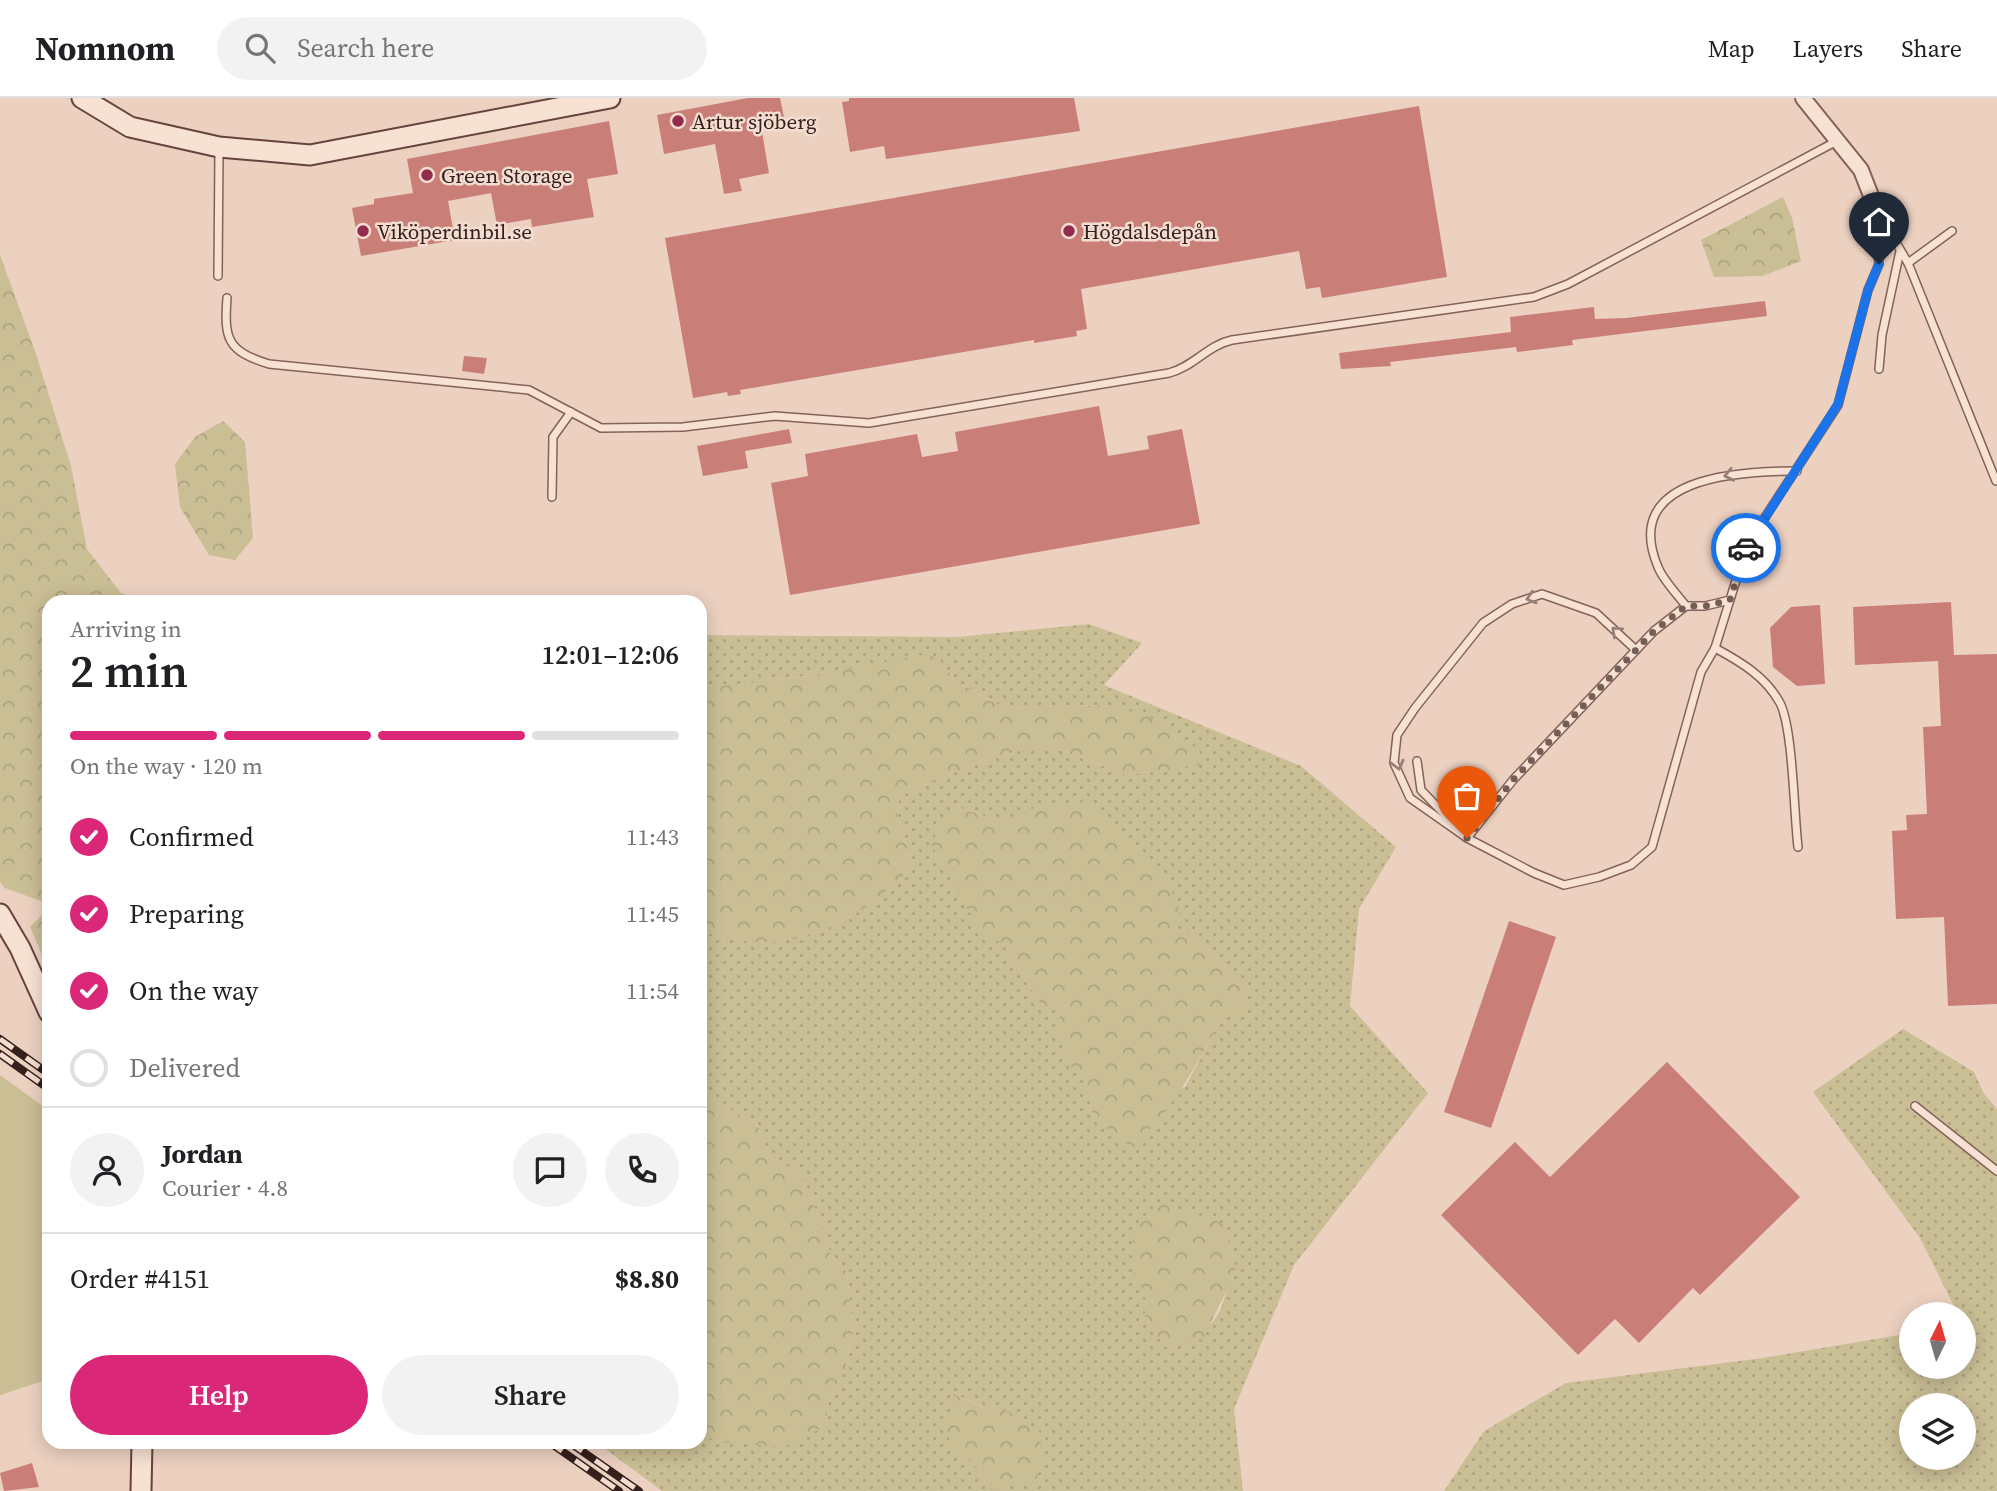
<!DOCTYPE html>
<html lang="en">
<head>
<meta charset="utf-8">
<style>
  :root { --surface:#fff; --page:#f2f2f2; --text:#202124; --muted:#757577; --line:#e0e0e0; --accent:#db2777 }
  body { margin:0; font-family:"Source Serif 4",serif; background:var(--page); color:var(--text); height:100vh; display:flex; flex-direction:column; font-size:26px; white-space:nowrap }
  * { box-sizing:border-box; margin:0 }
  p { font-size:23px; color:var(--muted) }
  .icon { flex:none; width:38px; height:38px; fill:none; stroke:currentColor; stroke-width:2; stroke-linecap:round; stroke-linejoin:round }
  .map { position:relative; flex:1; overflow:hidden }
  .panel { position:absolute; left:42px; top:497px; width:665px; height:854px; display:flex; flex-direction:column; background:var(--surface); border-radius:21px; box-shadow:0 4px 18px #0003 }
  .panel>* { flex:none }
  .needle { width:46px; rotate:5deg }
  .tools { position:absolute; left:1899px; top:1204px; display:grid; gap:14px }
  .tools a { display:grid; place-items:center; width:77px; height:77px; border-radius:50%; background:var(--surface); box-shadow:0 4px 18px #0003; font-size:35px }
  .pin { position:absolute; display:grid; place-items:center; width:60px; height:60px; color:#fff; margin:-72px -30px; border-radius:50% 50% 50% 0; rotate:-45deg; box-shadow:0 0 7px #0007 }
  .pin .icon { rotate:45deg }
  .courier { position:absolute; display:grid; place-items:center; width:70px; height:70px; margin:-35px; border:5px solid #1a73e8; border-radius:50%; background:#fff; color:#222; box-shadow:0 2px 9px #0007 }
  .head em { font-style:normal; font-weight:600 }
  .head div { display:flex; flex-direction:column-reverse }
  .head { display:flex; align-items:center; justify-content:space-between; height:119px; padding:0 28px }
  h1 { font-size:46px; font-weight:600; line-height:52px }
  .bar { display:grid; grid-template-columns:repeat(4,1fr); gap:10px 7px; align-content:center; height:84px; padding:0 28px }
  .bar i { height:9px; border-radius:5px; background:var(--line) }
  .bar .on { background:var(--accent) }
  .bar p { grid-column:span 4 }
  .line { display:flex; align-items:center; gap:18px; padding:0 28px; border-top:2px solid var(--line) }
  .line div { flex:1 }
  .round { display:grid; place-items:center; flex:none; width:74px; height:74px; border-radius:37px; background:var(--page) }
  ol { padding:0 28px; list-style:none }
  li { display:flex; align-items:center; gap:21px; height:77px }
  li p { margin-inline-start:auto }
  li .icon { padding:7px; border-radius:50%; background:var(--accent); color:#fff; stroke-width:4 }
  li:last-child { color:var(--muted) }
  li i { width:38px; height:38px; border:4px solid var(--line); border-radius:50% }
  .cta { display:flex; gap:14px; margin-top:auto; padding:14px 28px }
  .cta a { flex:1; height:80px; border-radius:42px; background:var(--accent); color:#fff; font-size:28px; font-weight:600; line-height:80px; text-align:center }
  .cta a+a { background:var(--page); color:var(--text) }
  header { display:flex; align-items:center; gap:42px; box-sizing:border-box; height:98px; padding:0 35px; background:var(--surface); border-bottom:2px solid var(--line) }
  header strong { font-size:33px }
  nav { display:flex; gap:38px; margin-inline-start:auto; font-size:24px }
  .search { width:490px; height:63px; background:var(--page); display:flex; align-items:center; gap:18px; box-sizing:border-box; padding:0 24px; border-radius:38px; color:var(--muted); font-size:26px }
  .map>svg:first-child { display:block }
</style>
</head>
<body>
<header>
<strong>Nomnom</strong>
<div class="search"><svg class="icon" aria-label="search" viewBox="0 0 24 24"><circle cx="10" cy="10" r="6"/><path d="M15 15l6 6"/></svg>Search here</div>
<nav><a>Map</a><a>Layers</a><a>Share</a></nav>
</header>
<div class="map">
<svg width="1997" height="1393" viewBox="0 0 1997 1393">
  <defs>
    <pattern id="grass-dots" width="8" height="8" patternUnits="userSpaceOnUse" patternTransform="scale(1.75)"><rect width="8" height="8" fill="#cabe95"/><path d="M2 2h.1M6 6h.1" fill="none" stroke="#aea380" stroke-width="1.8" stroke-linecap="round"/></pattern>
    <pattern id="forest-crowns" width="20" height="18" patternUnits="userSpaceOnUse" patternTransform="scale(1.75)"><rect width="20" height="18" fill="#cabe95"/><path d="M2 6a3 3 0 1 1 6 0M12 15a3 3 0 1 1 6 0" fill="none" stroke="#aea380"/></pattern>
  </defs>
  <rect width="100%" height="100%" fill="#ecd1c0"/>
  <g fill="url(#grass-dots)" fill-rule="evenodd">
    <path d="M 1089,526 L 1142,545 L 1104,587 L 1301,668 L 1396,749 L 1359,811 L 1350,908 L 1428,995 L 1294,1167 L 1234,1311 L 1243,1393 L 662,1393 L 596,1344 L 700,1344 L 700,1337 L 721,1344 L 825,1328 L 829,1303 L 845,1271 L 853,1236 L 847,1174 L 831,1157 L 821,1123 L 799,1075 L 770,1059 L 757,1026 L 700,995 L 700,833 C 717,837 735,842 753,844 C 815,848 872,811 913,768 L 897,717 L 900,698 L 979,664 L 1001,659 L 1025,649 L 1053,649 L 1127,677 L 1206,665 L 1107,607 L 1005,610 L 956,584 L 937,559 L 743,587 L 700,588 L 700,537 L 957,539 ZM 952,707 L 999,723 L 1175,828 L 1210,852 L 1220,868 L 1247,895 L 1222,920 L 1185,989 L 1093,1019 L 1071,909 L 1041,906 L 1002,844 ZM 1203,1120 L 1226,1126 L 1236,1174 C 1225,1188 1225,1208 1215,1221 C 1204,1235 1183,1245 1166,1249 L 1145,1220 L 1145,1194 ZM 955,1296 L 986,1311 L 1008,1313 L 990,1392 L 974,1364 Z"/>
    <path d="M 1903,931 L 1974,974 L 1983,994 L 1997,1011 L 1997,1393 L 1444,1393 L 1484,1333 L 1566,1285 L 1763,1260 L 1911,1235 L 1911,1269 L 1964,1269 L 1964,1216 L 1958,1216 L 1920,1140 L 1813,994 ZM 1911,1307 L 1964,1307 L 1964,1360 L 1911,1360 Z"/>
  </g>
  <g fill="url(#forest-crowns)">
    <path d="M 1783,99 L 1792,120 L 1801,163 L 1763,178 L 1714,179 L 1701,142 Z"/>
    <path d="M 0,157 L 36,256 L 71,368 L 87,451 L 121,495 L 147,504 L 49,504 L 49,806 L 5,790 L 0,784 Z"/>
    <path d="M 223,323 L 245,344 L 253,440 L 235,462 L 209,457 L 180,409 L 175,366 L 195,339 Z"/>
    <path d="M 919,557 L 937,559 L 956,584 L 1005,610 L 1107,607 L 1150,619 L 1198,651 L 1206,666 L 1127,677 L 1053,649 L 1025,649 L 1001,659 L 979,664 L 900,698 L 897,717 L 913,768 C 872,811 816,848 753,844 C 735,842 717,837 700,833 L 700,588 C 775,586 846,572 919,557 Z"/>
    <path d="M 1087,704 L 1164,776 L 1181,814 L 1175,828 L 1210,852 L 1220,868 L 1247,895 L 1243,914 L 1222,920 C 1196,968 1173,1012 1132,1050 L 1093,1019 L 1084,977 L 1070,968 L 1055,923 L 1070,909 L 1041,906 L 1002,844 L 984,840 L 931,746 L 952,707 L 999,723 L 1037,709 Z"/>
    <path d="M 49,810 L 49,873 L 30,829 Z"/>
    <path d="M 700,995 L 757,1026 L 770,1059 L 799,1075 L 821,1123 L 831,1157 L 847,1174 L 853,1235 L 845,1271 L 829,1303 L 825,1328 L 784,1349 L 721,1344 L 700,1337 Z"/>
    <path d="M 1163,1106 L 1226,1126 L 1236,1174 L 1203,1240 L 1166,1249 L 1145,1220 L 1145,1195 L 1134,1178 L 1133,1129 Z"/>
    <path d="M 954,1296 L 986,1311 L 1008,1313 L 1040,1334 L 1042,1369 L 1035,1383 L 990,1392 L 974,1364 L 954,1356 L 946,1331 Z"/>
  </g>
  <path fill="#cabe95" d="M 0,977 L 44,1009 L 49,1016 L 49,1281 L 0,1297 Z"/>
  <g fill="#c97e77">
    <path d="M 748,0 L 780,0 L 785,24 L 761,28 L 769,75 L 739,81 L 742,93 L 724,96 L 715,46 L 664,56 L 657,17 Z"/>
    <path d="M 849,0 L 1074,0 L 1080,33 L 886,61 L 884,48 L 850,54 L 842,4 L 849,3 Z"/>
    <path d="M 1419,8 L 1447,179 L 1322,200 L 1320,189 L 1306,191 L 1299,153 L 1081,191 L 1087,231 L 1076,233 L 1077,238 L 1034,245 L 1034,242 L 740,292 L 741,296 L 728,298 L 727,294 L 693,300 L 665,140 Z"/>
    <path d="M 609,23 L 618,76 L 587,81 L 594,119 L 532,129 L 531,121 L 497,127 L 491,95 L 448,103 L 455,142 L 361,158 L 352,110 L 374,106 L 374,101 L 413,95 L 407,61 Z"/>
    <path d="M 1765,203 L 1767,218 L 1572,242 L 1573,247 L 1517,254 L 1516,249 L 1390,264 L 1391,268 L 1341,271 L 1339,255 L 1511,234 L 1510,219 L 1594,209 L 1595,221 L 1626,220 Z"/>
    <path d="M 464,258 L 487,260 L 484,276 L 462,273 Z"/>
    <path d="M 1099,308 L 1108,358 L 1149,351 L 1147,338 L 1182,331 L 1200,426 L 790,497 L 771,385 L 808,378 L 805,356 L 917,336 L 922,359 L 958,353 L 955,334 Z"/>
    <path d="M 789,331 L 792,345 L 745,353 L 748,370 L 703,378 L 697,348 Z"/>
    <path d="M 1951,504 L 1954,557 L 1997,556 L 1997,906 L 1948,908 L 1944,819 L 1896,821 L 1892,733 L 1907,732 L 1906,717 L 1927,716 L 1923,629 L 1941,628 L 1938,563 L 1855,567 L 1853,509 Z"/>
    <path d="M 1820,507 L 1825,586 L 1797,588 L 1773,569 L 1770,530 L 1791,509 Z"/>
    <path d="M 1509,823 L 1556,839 L 1491,1030 L 1444,1014 Z"/>
    <path d="M 1667,964 L 1800,1099 L 1700,1197 L 1693,1190 L 1639,1245 L 1615,1221 L 1578,1257 L 1441,1117 L 1515,1044 L 1550,1079 Z"/>
    <path d="M 32,1365 L 39,1389 L 4,1393 L 0,1375 Z"/>
  </g>
  <g fill="none" stroke-linecap="round" stroke-linejoin="round">
    <g stroke="#856259" stroke-width="10">
      <g id="lane">
        <path d="M 1877,112 L 1908,165 L 1996,383"/>
        <path d="M 1908,165 L 1952,133"/>
        <path d="M 218,178 L 219,52"/>
        <path d="M 227,200 C 224,241 227,253 269,266 L 529,292 L 601,330 L 683,329 L 775,318 L 869,325 L 1169,275 C 1193,269 1208,247 1232,242 L 1534,199 L 1568,186 L 1837,43"/>
        <path d="M 1879,271 L 1882,237 L 1900,153"/>
        <path d="M 552,399 L 553,339 L 571,314"/>
        <path d="M 1686,508 C 1677,496 1663,482 1658,469 C 1620,379 1738,373 1797,373"/>
        <path d="M 1715,550 C 1741,564 1766,579 1780,605 C 1793,630 1794,717 1798,749"/>
        <path d="M 1636,552 L 1596,515 L 1542,496 L 1512,506 L 1483,525 L 1415,610 L 1397,637 L 1394,665 L 1410,700 L 1467,740 L 1534,775 L 1564,787 L 1599,779 L 1631,767 L 1652,749 L 1701,574 L 1715,550 L 1747,447 L 1838,307 L 1868,192 L 1879,166 L 1875,108"/>
        <path d="M 1417,663 L 1421,692 L 1454,726"/>
        <path d="M 1467,740 L 1513,682 L 1654,533 L 1686,508 L 1705,508 L 1730,502"/>
        <path d="M 1915,1008 L 1997,1073"/>
      </g>
    </g>
    <g stroke="#856259" stroke-width="18">
      <path id="street" d="M 1803,0 L 1861,72 L 1875,108"/>
    </g>
    <g stroke="#66433c" stroke-width="23">
      <g id="secondary">
        <path d="M 82,0 L 130,29 L 219,49 L 310,57 L 610,0"/>
        <path d="M 0,816 L 20,850 L 49,914"/>
        <path d="M 141,1393 L 142,1344"/>
      </g>
    </g>
    <use href="#lane" stroke="#f7e1d3" stroke-width="7"/>
    <use href="#street" stroke="#f7e1d3" stroke-width="14"/>
    <use href="#secondary" stroke="#f7e1d3" stroke-width="19"/>
    <g stroke="#35201d" stroke-width="8">
      <g id="rail">
        <path d="M 0,941 L 49,976"/>
        <path d="M 0,956 L 49,991"/>
        <path d="M 549,1344 L 619,1393"/>
        <path d="M 569,1344 L 639,1393"/>
      </g>
    </g>
    <use href="#rail" stroke="#f4ddd0" stroke-width="5" stroke-dasharray="16" stroke-linecap="butt"/>
  </g>
  <defs><path id="oneway-chevron" d="M-2-3.5L2.5 0L-2 3.5" fill="none" stroke-width="1.6" stroke-linecap="round" stroke-linejoin="round" transform="scale(1.75)"/></defs>
  <g stroke="#968078">
    <use href="#oneway-chevron" transform="translate(1729 377) rotate(168)"/>
    <use href="#oneway-chevron" transform="translate(1531 500) rotate(163)"/>
    <use href="#oneway-chevron" transform="translate(1616 533) rotate(-138)"/>
    <use href="#oneway-chevron" transform="translate(1398 667) rotate(76)"/>
  </g>
  <g fill="none" stroke-linecap="round" stroke-linejoin="round">
    <path stroke="#755e56" stroke-width="7" stroke-dasharray="0 12.6" d="M 1467,740 L 1513,682 L 1654,533 L 1686,508 L 1705,508 L 1730,502 L 1746,450"/>
    <path stroke="#1a73e8" stroke-width="9" d="M 1746,450 L 1838,306 L 1868,192 L 1879,166"/>
  </g>
  <g fill="#922b4e" stroke="#f4ddd0" stroke-width="2.5">
    <circle cx="678" cy="23" r="7"/>
    <circle cx="427" cy="77" r="7"/>
    <circle cx="363" cy="133" r="7"/>
    <circle cx="1069" cy="133" r="7"/>
  </g>
  <g text-anchor="middle" dominant-baseline="central" stroke-width="5" stroke-linejoin="round" paint-order="stroke">
    <g font-size="21" fill="#35201d" stroke="#f4ddd0" text-anchor="start">
      <text x="692" y="23">Artur sjöberg</text>
      <text x="441" y="77">Green Storage</text>
      <text x="377" y="133">Viköperdinbil.se</text>
      <text x="1083" y="133">Högdalsdepån</text>
    </g>
  </g>
</svg>
<div class="tools">
<a><svg class="needle" viewBox="-14 -14 28 28"><path d="M0-13l5 13h-10z" fill="#e53935"/><path d="M0 13l5-13h-10z" fill="#757577"/></svg></a>
<a><svg class="icon" aria-label="layers" viewBox="0 0 24 24"><path d="M12 4l9 5-9 5-9-5zM3 14l9 5 9-5"/></svg></a>
</div>
<div class="pin" style="left:1467px;top:740px;background:#ea580c"><svg class="icon" aria-label="bag" viewBox="0 0 24 24"><path d="M5 8h14l-1 12H6zM9 8a3 3 0 0 1 6 0"/></svg></div>
<div class="pin" style="left:1879px;top:166px;background:#1f2937"><svg class="icon" aria-label="home" viewBox="0 0 24 24"><path d="M3 11l9-7 9 7M6 9v11h12V9"/></svg></div>
<div class="courier" style="left:1746px;top:450px"><svg class="icon" aria-label="car" viewBox="0 0 24 24"><path d="M5 17H2v-5l4-1 3-4h7l3 4 3 1v5h-3M9 17h6M6 11h13"/><circle cx="7" cy="17" r="2"/><circle cx="17" cy="17" r="2"/></svg></div>
<section class="panel">
<div class="head"><div><h1>2 min</h1><p>Arriving in</p></div><em>12:01–12:06</em></div>
<div class="bar"><i class="on"></i><i class="on"></i><i class="on"></i><i></i><p>On the way · 120 m</p></div>
<ol>
<li><svg class="icon" aria-label="check" viewBox="0 0 24 24"><path d="M5 12l5 5 9-10"/></svg>Confirmed<p>11:43</p></li>
<li><svg class="icon" aria-label="check" viewBox="0 0 24 24"><path d="M5 12l5 5 9-10"/></svg>Preparing<p>11:45</p></li>
<li><svg class="icon" aria-label="check" viewBox="0 0 24 24"><path d="M5 12l5 5 9-10"/></svg>On the way<p>11:54</p></li>
<li><i></i>Delivered</li>
</ol>
<div class="line" style="height:126px"><a class="round"><svg class="icon" aria-label="person" viewBox="0 0 24 24"><circle cx="12" cy="8" r="4"/><path d="M4 21q1-7 8-7t8 7"/></svg></a><div><b>Jordan</b><p>Courier · 4.8</p></div><a class="round"><svg class="icon" aria-label="chat" viewBox="0 0 24 24"><path d="M4 5h16v11H9l-5 4z"/></svg></a><a class="round"><svg class="icon" aria-label="phone" viewBox="0 0 24 24"><path d="M5 4h4l2 5-3 2q2 4 5 5l2-3 5 2v4C11 20 4 13 5 4z"/></svg></a></div>
<div class="line" style="height:91px"><div>Order #4151</div><b>$8.80</b></div>
<div class="cta"><a>Help</a><a>Share</a></div>
</section>
</div>
</body>
</html>
